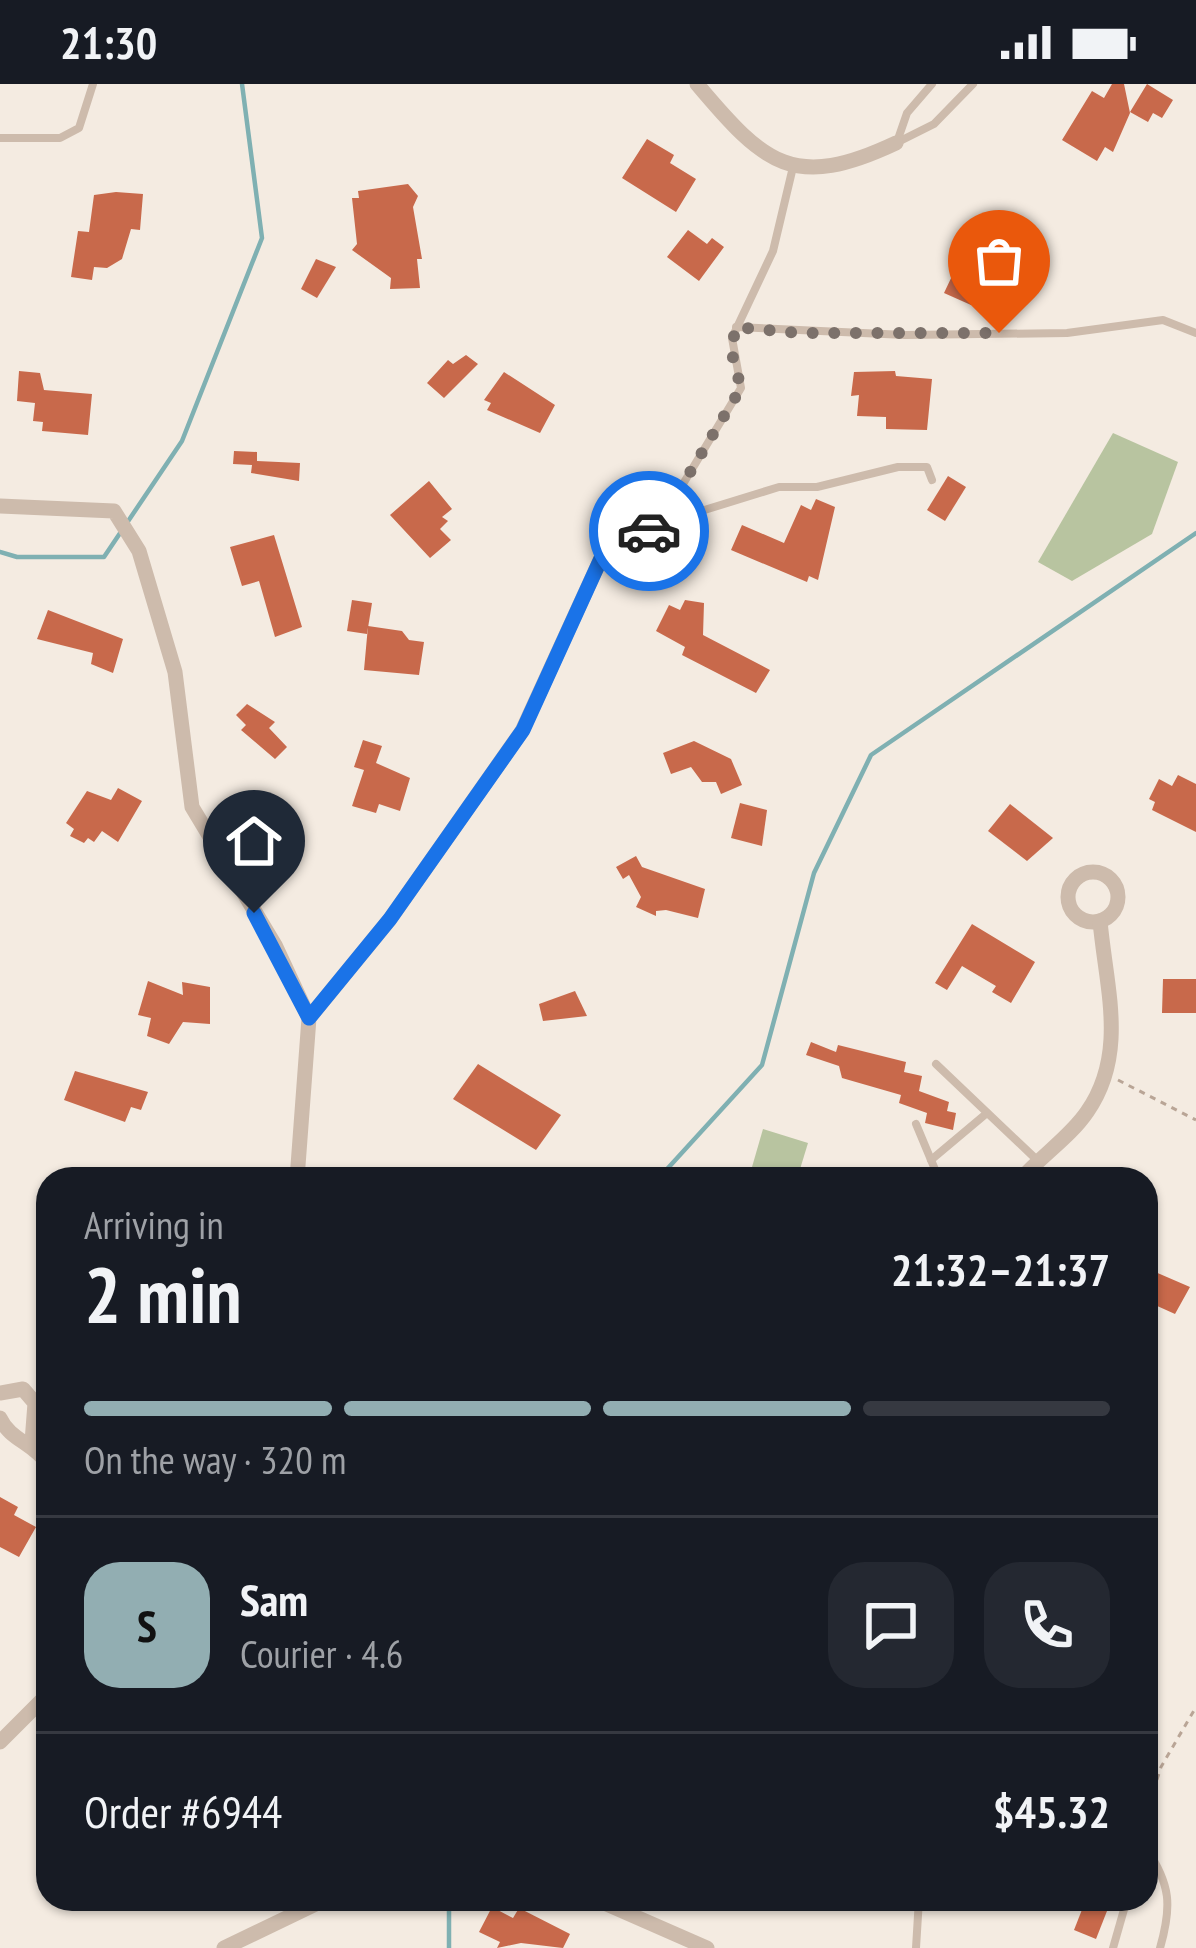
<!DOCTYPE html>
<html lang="en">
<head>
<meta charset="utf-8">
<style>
  :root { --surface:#171b24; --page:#242831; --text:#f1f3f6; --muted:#9ea1a6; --line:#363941; --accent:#92aeb2 }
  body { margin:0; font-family:"PT Sans Narrow",sans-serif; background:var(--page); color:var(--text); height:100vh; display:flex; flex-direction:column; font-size:45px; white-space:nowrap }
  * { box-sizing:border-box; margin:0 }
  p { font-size:39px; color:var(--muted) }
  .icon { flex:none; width:66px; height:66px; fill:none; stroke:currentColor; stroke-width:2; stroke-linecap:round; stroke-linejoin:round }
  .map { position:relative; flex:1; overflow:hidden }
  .drawer { position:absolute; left:36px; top:1083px; width:1122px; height:744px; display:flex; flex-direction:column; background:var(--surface); border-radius:36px; box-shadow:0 3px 9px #0004 }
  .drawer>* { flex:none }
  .pin { position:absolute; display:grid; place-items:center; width:102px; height:102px; color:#fff; margin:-123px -51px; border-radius:50% 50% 50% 0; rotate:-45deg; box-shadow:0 0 12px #0007 }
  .pin .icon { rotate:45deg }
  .courier { position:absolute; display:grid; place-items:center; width:120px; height:120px; margin:-60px; border:9px solid #1a73e8; border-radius:50%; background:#fff; color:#222; box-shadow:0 3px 15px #0007 }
  .headline em { font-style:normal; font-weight:800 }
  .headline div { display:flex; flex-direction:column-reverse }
  .headline { display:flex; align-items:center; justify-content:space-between; height:204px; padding:0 48px }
  h1 { font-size:78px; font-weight:800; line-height:90px }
  .bar { display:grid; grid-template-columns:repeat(4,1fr); gap:18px 12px; align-content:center; height:144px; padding:0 48px }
  .bar i { height:15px; border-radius:9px; background:var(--line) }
  .bar .on { background:var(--accent) }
  .bar p { grid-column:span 4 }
  .line { display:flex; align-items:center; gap:30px; padding:0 48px; border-top:3px solid var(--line) }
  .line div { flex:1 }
  .round { display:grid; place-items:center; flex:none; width:126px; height:126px; border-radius:36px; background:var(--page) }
  .status { display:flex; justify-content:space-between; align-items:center; height:84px; padding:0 60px; background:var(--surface); direction:ltr }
  .status svg { height:33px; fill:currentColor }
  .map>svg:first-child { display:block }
</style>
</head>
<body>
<div class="status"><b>21:30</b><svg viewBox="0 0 49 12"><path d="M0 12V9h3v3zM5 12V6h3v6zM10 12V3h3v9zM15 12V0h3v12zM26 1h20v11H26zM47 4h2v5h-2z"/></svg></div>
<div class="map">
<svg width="1196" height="1864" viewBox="0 0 1196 1864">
  <rect width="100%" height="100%" fill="#f4ebe1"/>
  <g fill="#b8c4a0">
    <path d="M 1113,349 L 1178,378 L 1152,450 L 1072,497 L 1038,478 Z"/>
    <path d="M 763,1045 L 808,1059 L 797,1095 L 752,1083 Z"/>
  </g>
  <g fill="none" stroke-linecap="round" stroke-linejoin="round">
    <g stroke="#7fb0b2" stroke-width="4.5">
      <path d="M 0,468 L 17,473 L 104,473 L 182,357 L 262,154 L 242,0"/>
      <path d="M 658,1095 L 762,981 L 814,789 L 871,671 L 1196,449"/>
      <path d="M 449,1815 L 449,1864"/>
    </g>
  </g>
  <g fill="#c8694b">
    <path d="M 1112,0 L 1124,0 L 1130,29 L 1113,68 L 1105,63 L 1097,77 L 1062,56 L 1092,7 L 1104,14 Z"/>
    <path d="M 1147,0 L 1173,16 L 1162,34 L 1153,29 L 1148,38 L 1130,28 Z"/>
    <path d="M 647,55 L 674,71 L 670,79 L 696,95 L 676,128 L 622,94 Z"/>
    <path d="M 408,100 L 418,112 L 413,123 L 422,175 L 417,175 L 420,204 L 390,205 L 391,194 L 352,166 L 357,160 L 352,114 L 359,114 L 358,107 Z"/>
    <path d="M 116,108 L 143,110 L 140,146 L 131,145 L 122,175 L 107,184 L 94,183 L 92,196 L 71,193 L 78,147 L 89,148 L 94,111 Z"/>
    <path d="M 688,146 L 707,160 L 712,154 L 724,163 L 699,197 L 667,173 Z"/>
    <path d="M 994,147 L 1016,157 L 1009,172 L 1022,178 L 1013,198 L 1007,201 L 985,192 L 971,221 L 944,209 L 962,171 L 955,168 L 962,152 L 989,157 Z"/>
    <path d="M 316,175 L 336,183 L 317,214 L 301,205 Z"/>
    <path d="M 466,271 L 478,280 L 444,314 L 427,299 L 448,276 L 453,280 Z"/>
    <path d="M 19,287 L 40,289 L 44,306 L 92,310 L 88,351 L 42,347 L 43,338 L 33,337 L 35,319 L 17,317 Z"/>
    <path d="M 895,287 L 896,292 L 932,295 L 927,346 L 886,345 L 886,333 L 857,332 L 859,311 L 851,312 L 854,288 Z"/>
    <path d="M 504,288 L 555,321 L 540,349 L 487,326 L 491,319 L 484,316 Z"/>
    <path d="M 234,367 L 257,368 L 257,377 L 300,379 L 299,397 L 251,389 L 252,381 L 233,380 Z"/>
    <path d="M 948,392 L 966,403 L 945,437 L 927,426 Z"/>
    <path d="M 429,397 L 452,425 L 442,433 L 448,437 L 440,445 L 451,456 L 430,474 L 390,431 Z"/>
    <path d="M 816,415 L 835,423 L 818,496 L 809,492 L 807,498 L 731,466 L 742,441 L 784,459 L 801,421 L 811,426 Z"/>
    <path d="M 274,451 L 302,543 L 275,553 L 259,497 L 242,502 L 230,463 Z"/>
    <path d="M 352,516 L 372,519 L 367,550 L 347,547 Z"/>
    <path d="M 685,516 L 704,519 L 703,551 L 770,586 L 756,609 L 682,571 L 685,563 L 656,547 L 669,521 L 680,526 Z"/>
    <path d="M 48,526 L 123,555 L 113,589 L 91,580 L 93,569 L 37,555 Z"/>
    <path d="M 368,542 L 402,547 L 409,556 L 424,558 L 419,591 L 364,586 Z"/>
    <path d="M 247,620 L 275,638 L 269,644 L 287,663 L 275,675 L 241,646 L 246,641 L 236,631 Z"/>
    <path d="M 363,656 L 382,662 L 376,679 L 410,694 L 400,727 L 379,720 L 376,729 L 352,722 L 364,686 L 354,683 Z"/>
    <path d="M 694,657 L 731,675 L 742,701 L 721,710 L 716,698 L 702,698 L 691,683 L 671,690 L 663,669 Z"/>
    <path d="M 1178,691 L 1196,700 L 1196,748 L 1152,726 L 1155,718 L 1149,715 L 1159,695 L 1172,702 Z"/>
    <path d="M 118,704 L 142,717 L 118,758 L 102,747 L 94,758 L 88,754 L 84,759 L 70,752 L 74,745 L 66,739 L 87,707 L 111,716 Z"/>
    <path d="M 740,719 L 767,726 L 762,762 L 731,754 Z"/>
    <path d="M 1010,720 L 1053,754 L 1027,777 L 988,747 Z"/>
    <path d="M 636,772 L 642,783 L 705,805 L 698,834 L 666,826 L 656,827 L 656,832 L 636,823 L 641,813 L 629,791 L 623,795 L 616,783 Z"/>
    <path d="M 972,840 L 1035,878 L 1011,919 L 992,908 L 996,902 L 962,882 L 947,906 L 935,899 Z"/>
    <path d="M 1163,895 L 1196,895 L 1196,929 L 1162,929 Z"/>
    <path d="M 148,897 L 183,911 L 182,898 L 210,903 L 210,940 L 183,938 L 169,960 L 147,952 L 151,934 L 138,931 Z"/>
    <path d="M 575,907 L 587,932 L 543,937 L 539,920 Z"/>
    <path d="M 811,958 L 836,968 L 838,961 L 906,978 L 904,988 L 922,992 L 919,1007 L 949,1018 L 947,1027 L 956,1029 L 953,1046 L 925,1039 L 927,1029 L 899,1019 L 901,1011 L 842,994 L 839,982 L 806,971 Z"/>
    <path d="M 478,980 L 561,1031 L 536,1066 L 453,1015 Z"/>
    <path d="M 75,987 L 148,1008 L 141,1026 L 131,1023 L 125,1038 L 64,1016 Z"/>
    <path d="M 1146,1184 L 1190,1203 L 1175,1230 L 1155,1221 L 1146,1235 Z"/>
    <path d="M 0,1413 L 18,1423 L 14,1431 L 36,1443 L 19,1473 L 0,1463 Z"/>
    <path d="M 1085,1818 L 1107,1827 L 1096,1855 L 1074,1846 Z"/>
    <path d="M 492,1823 L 513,1834 L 519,1824 L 570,1850 L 563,1864 L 521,1859 L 497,1864 L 500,1858 L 479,1848 Z"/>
  </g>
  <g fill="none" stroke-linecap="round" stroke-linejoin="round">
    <g stroke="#b9a596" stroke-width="3" stroke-dasharray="6 6" stroke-linecap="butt">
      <path d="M 1118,996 L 1196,1036"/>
      <path d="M 1146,1730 L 1161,1683 L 1196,1623"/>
    </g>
    <g stroke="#cdbbac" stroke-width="8">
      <path d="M 0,54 L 60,54 L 79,44 L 93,0"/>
      <path d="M 897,58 L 907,29 L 932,0"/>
      <path d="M 898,58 L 934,40 L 973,0"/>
      <path d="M 736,243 L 905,251 L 1067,249 L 1163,236 L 1196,249"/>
      <path d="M 685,432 L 779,403 L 817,403 L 898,383 L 927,383 L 932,396"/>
      <path d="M 620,436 L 630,448 L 652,447 L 685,432 L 683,400 L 741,304 L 732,254 L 773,167 L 793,83"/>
      <path d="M 936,980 L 1037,1076"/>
      <path d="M 916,1040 L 939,1095"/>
      <path d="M 931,1076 L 987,1029"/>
      <path d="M 1146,1764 C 1171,1801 1172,1822 1160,1864"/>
      <path d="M 916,1864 L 919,1815"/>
      <path d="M 1113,1864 L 1127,1815"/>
    </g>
    <g stroke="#cdbbac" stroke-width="15">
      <path d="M 697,0 C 765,81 794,107 896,59"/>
      <path d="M 0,422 L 114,427 L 139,467 L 175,588 L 192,723 L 275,861 L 309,934"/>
      <circle cx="1093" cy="813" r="25"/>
      <path d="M 297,1095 L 309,934 L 390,835 L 522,647 L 619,435"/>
      <path d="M 1021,1095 C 1041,1072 1070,1053 1087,1028 C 1128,969 1106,904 1100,837"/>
      <path d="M 0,1309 L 23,1305 L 35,1319 L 32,1358"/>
      <path d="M 0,1334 C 10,1356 32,1358 48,1380"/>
      <path d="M 0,1658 L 48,1610"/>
      <path d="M 595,1815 L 707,1864"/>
      <path d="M 224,1864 L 326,1815"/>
    </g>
  </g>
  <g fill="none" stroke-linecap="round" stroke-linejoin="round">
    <path stroke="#7c716b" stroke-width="12" stroke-dasharray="0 21.6" d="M 649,447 L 686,432 L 683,400 L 741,304 L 731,266 L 736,243 L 800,249 L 999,249"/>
    <path stroke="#1a73e8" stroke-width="15" d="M 254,829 L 309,934 L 390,835 L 523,646 L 619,435 L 630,448 L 649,447"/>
  </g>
</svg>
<div class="pin" style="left:999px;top:249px;background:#ea580c"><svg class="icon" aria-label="bag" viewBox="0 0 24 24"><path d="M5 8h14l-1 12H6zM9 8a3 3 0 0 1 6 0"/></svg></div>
<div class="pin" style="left:254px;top:829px;background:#1f2937"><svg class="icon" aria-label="home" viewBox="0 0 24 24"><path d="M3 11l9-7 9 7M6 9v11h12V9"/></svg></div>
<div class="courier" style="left:649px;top:447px"><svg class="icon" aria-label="car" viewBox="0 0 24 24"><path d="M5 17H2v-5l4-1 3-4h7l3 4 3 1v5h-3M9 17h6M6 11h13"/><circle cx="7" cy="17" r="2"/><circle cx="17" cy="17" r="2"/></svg></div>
<section class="drawer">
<div class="headline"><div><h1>2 min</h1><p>Arriving in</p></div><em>21:32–21:37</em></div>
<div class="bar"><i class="on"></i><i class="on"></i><i class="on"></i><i></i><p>On the way · 320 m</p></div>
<div class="line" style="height:216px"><b class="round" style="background:var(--accent);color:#111">S</b><div><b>Sam</b><p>Courier · 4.6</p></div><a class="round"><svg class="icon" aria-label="chat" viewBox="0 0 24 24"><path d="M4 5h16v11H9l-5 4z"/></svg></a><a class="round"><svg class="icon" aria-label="phone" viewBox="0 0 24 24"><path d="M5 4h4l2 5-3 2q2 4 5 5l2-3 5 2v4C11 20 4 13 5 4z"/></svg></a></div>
<div class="line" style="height:156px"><div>Order #6944</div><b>$45.32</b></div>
</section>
</div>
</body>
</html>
